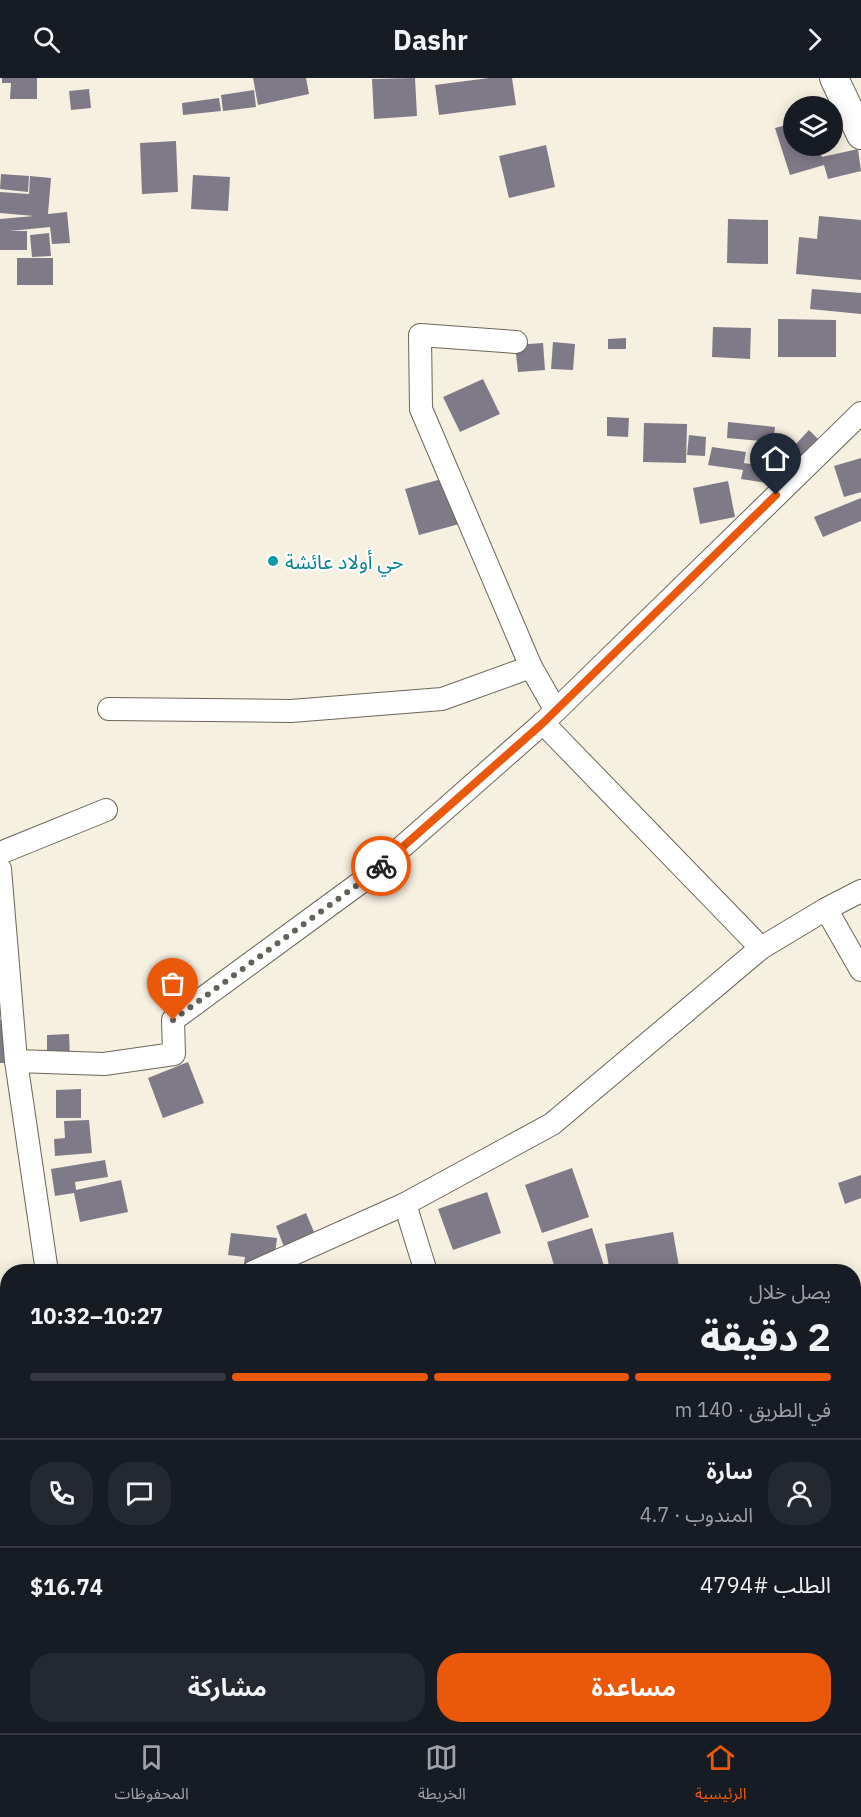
<!DOCTYPE html>
<html lang="ar">
<head>
<meta charset="utf-8">
<style>
  :root { --surface:#171b24; --page:#242831; --text:#f1f3f6; --muted:#9ea1a6; --line:#363941; --accent:#ea580c }
  body { margin:0; font-family:"IBM Plex Sans","Noto Sans Arabic",sans-serif; background:var(--page); color:var(--text); direction:rtl; height:100vh; display:flex; flex-direction:column; font-size:22px; white-space:nowrap }
  * { box-sizing:border-box; margin:0 }
  p { font-size:20px; color:var(--muted) }
  .icon { flex:none; width:33px; height:33px; fill:none; stroke:currentColor; stroke-width:2; stroke-linecap:round; stroke-linejoin:round }
  .map { position:relative; flex:1; overflow:hidden; direction:ltr }
  .details { position:absolute; left:0px; top:1186px; width:861px; height:470px; display:flex; flex-direction:column; background:var(--surface); border-radius:24px 24px 0 0; box-shadow:0 3px 15px #0003; direction:rtl }
  .details>* { flex:none }
  .fabs { position:absolute; left:783px; top:18px; display:grid; gap:12px }
  .fabs a { display:grid; place-items:center; width:60px; height:60px; border-radius:50%; background:var(--surface); box-shadow:0 3px 15px #0003; font-size:30px }
  .pin { position:absolute; display:grid; place-items:center; width:51px; height:51px; color:#fff; margin:-62px -26px; border-radius:50% 50% 50% 0; rotate:-45deg; box-shadow:0 0 6px #0007 }
  .pin .icon { rotate:45deg }
  .courier { position:absolute; display:grid; place-items:center; width:60px; height:60px; margin:-30px; border:4px solid #ea580c; border-radius:50%; background:#fff; color:#222; box-shadow:0 2px 8px #0007 }
  .head em { font-style:normal; font-weight:700 }
  .head div { display:flex; flex-direction:column-reverse }
  .head { display:flex; align-items:center; justify-content:space-between; height:102px; padding:0 30px }
  h1 { font-size:39px; font-weight:700; line-height:45px }
  .bar { display:grid; grid-template-columns:repeat(4,1fr); gap:9px 6px; align-content:center; height:72px; padding:0 30px }
  .bar i { height:8px; border-radius:4px; background:var(--line) }
  .bar .selected { background:var(--accent) }
  .bar p { grid-column:span 4 }
  .line { display:flex; align-items:center; gap:15px; padding:0 30px; border-top:2px solid var(--line) }
  .line div { flex:1 }
  .round { display:grid; place-items:center; flex:none; width:63px; height:63px; border-radius:24px; background:var(--page) }
  .primary-button { display:flex; gap:12px; margin-top:auto; padding:12px 30px }
  .primary-button a { flex:1; height:69px; border-radius:24px; background:var(--accent); color:#fff; font-size:24px; font-weight:700; line-height:69px; text-align:center }
  .primary-button a+a { background:var(--page); color:var(--text) }
  header { display:flex; justify-content:space-between; align-items:center; height:78px; padding:0 30px; background:var(--surface); font-size:27px; font-weight:700 }
  .menu { display:flex; justify-content:space-around; align-items:center; height:84px; border-top:2px solid var(--line); background:var(--surface); font-size:16px; color:var(--muted) }
  .menu a { display:grid; justify-items:center; gap:3px }
  .menu .selected { color:var(--accent) }
  .map>svg:first-child { display:block }
</style>
</head>
<body>
<header><svg class="icon" aria-label="forward" viewBox="0 0 24 24"><path d="M9 5l7 7-7 7"/></svg>Dashr<svg class="icon" aria-label="search" viewBox="0 0 24 24"><circle cx="10" cy="10" r="6"/><path d="M15 15l6 6"/></svg></header>
<div class="map">
<svg width="861" height="1655" viewBox="0 0 861 1655">
  <rect width="100%" height="100%" fill="#f6f0e1"/>
  <g fill="#7f7a87">
    <path d="M 2,0 L 37,0 L 37,21 L 10,21 L 11,5 L 2,5 Z"/>
    <path d="M 253,0 L 306,0 L 309,16 L 258,27 Z"/>
    <path d="M 415,0 L 417,38 L 374,41 L 372,1 Z"/>
    <path d="M 489,0 L 512,0 L 516,27 L 439,37 L 435,7 Z"/>
    <path d="M 89,11 L 91,30 L 71,32 L 69,13 Z"/>
    <path d="M 254,12 L 256,29 L 223,33 L 221,17 Z"/>
    <path d="M 219,20 L 221,33 L 183,37 L 182,25 Z"/>
    <path d="M 794,45 L 794,68 L 818,68 L 822,79 L 858,71 L 861,93 L 828,101 L 824,87 L 790,97 L 775,50 Z"/>
    <path d="M 176,63 L 178,114 L 142,116 L 140,65 Z"/>
    <path d="M 546,67 L 555,109 L 509,120 L 499,78 Z"/>
    <path d="M 1,96 L 29,98 L 28,114 L 0,111 Z"/>
    <path d="M 193,97 L 230,99 L 228,133 L 191,131 Z"/>
    <path d="M 30,98 L 51,100 L 48,136 L 67,134 L 70,165 L 52,166 L 50,149 L 10,153 L 27,153 L 27,172 L 0,172 L 0,141 L 34,138 L 0,135 L 0,114 L 29,116 Z"/>
    <path d="M 819,138 L 861,142 L 861,202 L 796,196 L 799,159 L 817,161 Z"/>
    <path d="M 728,141 L 768,142 L 768,186 L 727,185 Z"/>
    <path d="M 49,155 L 51,178 L 32,179 L 30,157 Z"/>
    <rect x="17" y="180" width="36" height="27"/>
    <path d="M 812,211 L 861,215 L 861,236 L 810,231 Z"/>
    <path d="M 778,241 L 836,242 L 836,279 L 778,279 Z"/>
    <path d="M 713,249 L 751,250 L 750,281 L 712,279 Z"/>
    <path d="M 626,260 L 626,271 L 608,271 L 608,261 Z"/>
    <path d="M 553,264 L 575,266 L 573,292 L 551,291 Z"/>
    <path d="M 543,265 L 545,292 L 518,294 L 515,267 Z"/>
    <path d="M 483,301 L 500,336 L 460,354 L 443,319 Z"/>
    <path d="M 607,339 L 629,340 L 628,359 L 607,358 Z"/>
    <path d="M 728,344 L 775,349 L 773,364 L 727,360 Z"/>
    <path d="M 644,345 L 687,346 L 686,385 L 643,384 Z"/>
    <path d="M 809,352 L 821,364 L 793,394 L 781,382 Z"/>
    <path d="M 689,357 L 706,359 L 705,378 L 687,377 Z"/>
    <path d="M 712,369 L 746,374 L 744,385 L 770,389 L 767,405 L 741,401 L 743,392 L 708,387 Z"/>
    <path d="M 861,380 L 861,414 L 844,419 L 834,388 Z"/>
    <path d="M 449,399 L 463,445 L 419,457 L 405,411 Z"/>
    <path d="M 728,403 L 735,439 L 700,446 L 693,410 Z"/>
    <path d="M 861,420 L 861,443 L 823,459 L 814,439 Z"/>
    <path d="M 0,942 L 11,942 L 13,985 L 0,985 Z"/>
    <path d="M 69,956 L 70,979 L 47,980 L 47,957 Z"/>
    <path d="M 188,984 L 204,1025 L 163,1040 L 148,1000 Z"/>
    <path d="M 81,1011 L 81,1040 L 56,1040 L 56,1012 Z"/>
    <path d="M 89,1042 L 92,1075 L 55,1078 L 54,1061 L 65,1060 L 64,1043 Z"/>
    <path d="M 105,1082 L 108,1099 L 75,1104 L 76,1112 L 121,1102 L 128,1134 L 80,1144 L 74,1115 L 55,1118 L 51,1091 Z"/>
    <path d="M 572,1090 L 589,1139 L 542,1155 L 525,1107 Z"/>
    <path d="M 861,1097 L 861,1120 L 845,1126 L 838,1105 Z"/>
    <path d="M 487,1114 L 501,1155 L 453,1172 L 438,1131 Z"/>
    <path d="M 306,1135 L 319,1166 L 288,1179 L 276,1148 Z"/>
    <path d="M 592,1150 L 606,1194 L 556,1194 L 547,1164 Z"/>
    <path d="M 673,1154 L 680,1194 L 610,1194 L 605,1166 Z"/>
    <path d="M 231,1155 L 277,1160 L 273,1194 L 243,1191 L 245,1179 L 228,1177 Z"/>
    <path d="M 516,1186 L 518,1194 L 489,1194 L 489,1193 Z"/>
    <path d="M 861,1466 L 861,1511 L 854,1513 L 854,1467 Z"/>
    <path d="M 861,1540 L 861,1576 L 860,1576 L 854,1541 Z"/>
    <path d="M 0,1542 L 8,1555 L 8,1586 L 0,1591 Z"/>
    <path d="M 8,1590 L 8,1630 L 0,1621 L 0,1597 Z"/>
    <path d="M 419,1648 L 459,1648 L 449,1655 L 423,1655 Z"/>
    <path d="M 589,1648 L 636,1648 L 637,1655 L 590,1655 Z"/>
    <path d="M 810,1648 L 841,1648 L 842,1655 L 810,1655 Z"/>
  </g>
  <g fill="none" stroke-linecap="round" stroke-linejoin="round">
    <g stroke="#6b6559" stroke-width="24">
      <g id="minor">
        <path d="M 516,264 L 420,257 L 421,331 L 531,589 L 555,631"/>
        <path d="M 109,631 L 291,633 L 442,621 L 531,589"/>
        <path d="M 543,645 L 761,870"/>
        <path d="M 0,775 L 106,732"/>
        <path d="M 0,791 L 16,983 L 47,1194"/>
        <path d="M 826,831 L 861,892"/>
        <path d="M 16,983 L 104,986 L 174,976 L 173,942 L 368,799 L 543,645 L 861,335"/>
        <path d="M 405,1126 L 426,1194"/>
        <path d="M 253,1194 L 405,1126 L 552,1046 L 761,870 L 826,831 L 861,813"/>
        <path d="M 0,1313 L 8,1309"/>
        <path d="M 0,1646 L 24,1655"/>
        <path d="M 135,1648 L 142,1655"/>
        <path d="M 784,1648 L 785,1655"/>
        <path d="M 79,1655 L 101,1648"/>
      </g>
    </g>
    <g stroke="#6b6559" stroke-width="30">
      <path id="tertiary" d="M 834,0 L 861,57"/>
    </g>
    <use href="#minor" stroke="#fff" stroke-width="22"/>
    <use href="#tertiary" stroke="#fff" stroke-width="28"/>
  </g>
  <g fill="none" stroke-linecap="round" stroke-linejoin="round">
    <path stroke="#646158" stroke-width="6" stroke-dasharray="0 10.8" d="M 173,942 L 368,799 L 381,788"/>
    <path stroke="#ea580c" stroke-width="8" d="M 381,788 L 543,645 L 776,417"/>
  </g>
  <circle fill="#0f9aa8" stroke="#fff" stroke-width="2" cx="273" cy="483" r="6"/>
  <g text-anchor="middle" dominant-baseline="central" stroke-width="4.5" stroke-linejoin="round" paint-order="stroke">
    <g font-size="20" fill="#0d838f" stroke="#fff" text-anchor="start">
      <text x="285" y="483">حي أولاد عائشة</text>
    </g>
  </g>
</svg>
<div class="fabs">
<a><svg class="icon" aria-label="layers" viewBox="0 0 24 24"><path d="M12 4l9 5-9 5-9-5zM3 14l9 5 9-5"/></svg></a>
</div>
<div class="pin" style="left:173px;top:942px;background:#ea580c"><svg class="icon" aria-label="bag" viewBox="0 0 24 24"><path d="M5 8h14l-1 12H6zM9 8a3 3 0 0 1 6 0"/></svg></div>
<div class="pin" style="left:776px;top:417px;background:#1f2937"><svg class="icon" aria-label="home" viewBox="0 0 24 24"><path d="M3 11l9-7 9 7M6 9v11h12V9"/></svg></div>
<div class="courier" style="left:381px;top:788px"><svg class="icon" aria-label="bike" viewBox="0 0 24 24"><circle cx="6" cy="16" r="4"/><circle cx="18" cy="16" r="4"/><path d="M6 16l4-8h5l3 8M10 8l3 8H6M13 5h3"/></svg></div>
<section class="details">
<div class="head"><div><h1>2 دقيقة</h1><p>يصل خلال</p></div><em>10:27–10:32</em></div>
<div class="bar"><i class="selected"></i><i class="selected"></i><i class="selected"></i><i></i><p>في الطريق · 140 m</p></div>
<div class="line" style="height:108px"><a class="round"><svg class="icon" aria-label="person" viewBox="0 0 24 24"><circle cx="12" cy="8" r="4"/><path d="M4 21q1-7 8-7t8 7"/></svg></a><div><b>سارة</b><p>المندوب · 4.7</p></div><a class="round"><svg class="icon" aria-label="chat" viewBox="0 0 24 24"><path d="M4 5h16v11H9l-5 4z"/></svg></a><a class="round"><svg class="icon" aria-label="phone" viewBox="0 0 24 24"><path d="M5 4h4l2 5-3 2q2 4 5 5l2-3 5 2v4C11 20 4 13 5 4z"/></svg></a></div>
<div class="line" style="height:78px"><div>الطلب #4794</div><b>$16.74</b></div>
<div class="primary-button"><a>مساعدة</a><a>مشاركة</a></div>
</section>
</div>
<nav class="menu">
<a class="selected"><svg class="icon" aria-label="home" viewBox="0 0 24 24"><path d="M3 11l9-7 9 7M6 9v11h12V9"/></svg>الرئيسية</a>
<a><svg class="icon" aria-label="map" viewBox="0 0 24 24"><path d="M3 6l6-2 6 2 6-2v14l-6 2-6-2-6 2zM9 4v14M15 6v14"/></svg>الخريطة</a>
<a><svg class="icon" aria-label="saved" viewBox="0 0 24 24"><path d="M7 4h10v16l-5-4-5 4z"/></svg>المحفوظات</a>
</nav>
</body>
</html>
